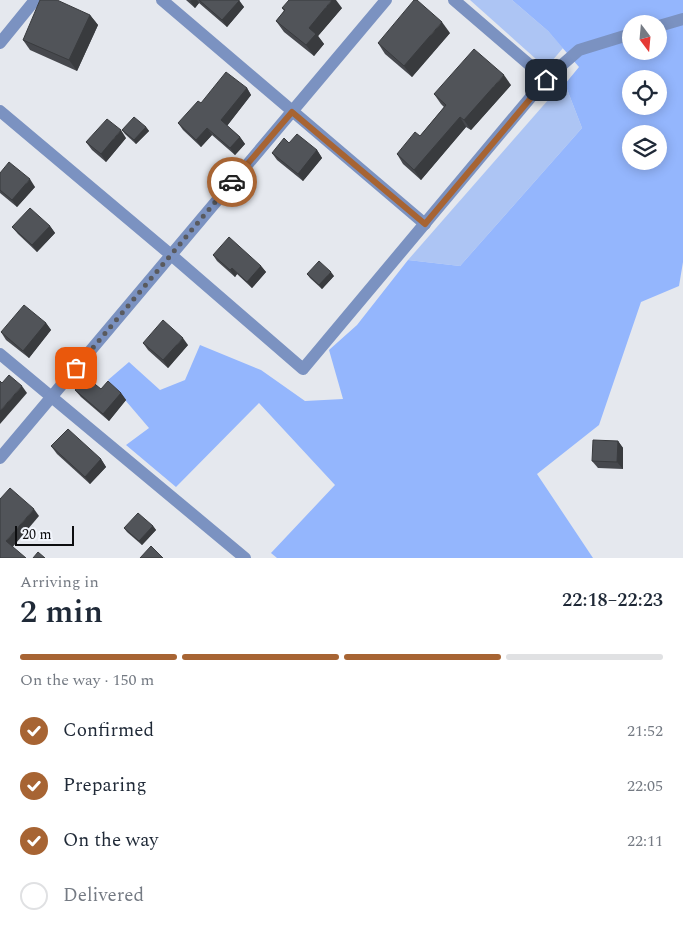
<!DOCTYPE html>
<html lang="en">
<head>
<meta charset="utf-8">
<style>
  :root { --surface:#fff; --page:#f2f2f3; --text:#1f2937; --muted:#747a83; --line:#e0e1e3; --accent:#a76433 }
  body { margin:0; font-family:Spectral,serif; background:var(--page); color:var(--text); height:100vh; display:flex; flex-direction:column; font-size:19px; white-space:nowrap }
  * { box-sizing:border-box; margin:0 }
  p { font-size:16px; color:var(--muted) }
  .icon { flex:none; width:28px; height:28px; fill:none; stroke:currentColor; stroke-width:2; stroke-linecap:round; stroke-linejoin:round }
  .map { position:relative; height:558px; overflow:hidden }
  .side { display:flex; flex-direction:column; background:var(--surface); flex:1 }
  .side>* { flex:none }
  .needle { width:32px; rotate:164deg }
  .buttons { position:absolute; left:622px; top:15px; display:grid; gap:10px }
  .buttons a { display:grid; place-items:center; width:45px; height:45px; border-radius:50%; background:var(--surface); box-shadow:0 2px 12px #0003; font-size:25px }
  .scale { position:absolute; left:15px; bottom:12px; width:59px; box-sizing:border-box; padding-left:5px; border:2px solid #0d0e10; border-top:0; font-size:14px; line-height:18px; white-space:nowrap; color:#0d0e10; -webkit-text-stroke:4px #f2f5fc; paint-order:stroke }
  .pin { position:absolute; display:grid; place-items:center; width:42px; height:42px; color:#fff; margin:-21px; border-radius:10px; box-shadow:0 2px 8px #0006 }
  .courier { position:absolute; display:grid; place-items:center; width:50px; height:50px; margin:-25px; border:4px solid #a76433; border-radius:50%; background:#fff; color:#222; box-shadow:0 1px 6px #0007 }
  .headline em { font-style:normal; font-weight:600 }
  .headline div { display:flex; flex-direction:column-reverse }
  .headline { display:flex; align-items:center; justify-content:space-between; height:85px; padding:0 20px }
  h1 { font-size:32px; font-weight:600; line-height:38px }
  .bar { display:grid; grid-template-columns:repeat(4,1fr); gap:8px 5px; align-content:center; height:60px; padding:0 20px }
  .bar i { height:6px; border-radius:4px; background:var(--line) }
  .bar .selected { background:var(--accent) }
  .bar p { grid-column:span 4 }
  ol { padding:0 20px; list-style:none }
  li { display:flex; align-items:center; gap:15px; height:55px }
  li p { margin-inline-start:auto }
  li .icon { padding:5px; border-radius:50%; background:var(--accent); color:#fff; stroke-width:4 }
  li:last-child { color:var(--muted) }
  li i { width:28px; height:28px; border:2px solid var(--line); border-radius:50% }
  .map>svg:first-child { display:block }
</style>
</head>
<body>
<div class="map">
<svg width="683" height="558" viewBox="0 0 683 558">
  <rect width="100%" height="100%" fill="#e5e8ee"/>
  <g fill="#adc5f4">
    <path d="M 470,0 L 512,0 L 548,31 L 563,48 L 546,68 Z"/>
    <path d="M 563,83 L 565,84 L 582,128 L 460,266 L 408,260 Z"/>
  </g>
  <path fill="#94b6fd" fill-rule="evenodd" d="M 512,0 L 683,0 L 683,262 L 679,286 L 641,302 L 599,425 L 537,474 L 593,558 L 277,558 L 271,553 L 335,485 L 259,403 L 176,487 L 126,445 L 149,428 L 108,380 L 129,362 L 160,390 L 185,380 L 200,345 L 261,370 L 305,401 L 343,399 L 329,350 L 357,325 L 408,260 L 460,266 L 582,128 L 565,84 L 579,67 L 548,31 ZM 631,24 L 659,24 L 659,51 L 631,51 ZM 631,79 L 659,79 L 659,106 L 631,106 ZM 631,134 L 659,134 L 659,161 L 631,161 Z"/>
  <g fill="none" stroke-linecap="round" stroke-linejoin="round">
    <g stroke="#7b92c1" stroke-width="12">
      <path d="M 162,0 L 425,224"/>
      <path d="M 454,0 L 546,79"/>
      <path d="M 659,26 L 683,19"/>
      <path d="M 0,43 L 35,0"/>
      <path d="M 0,111 L 170,254 L 303,369 L 546,79 L 579,50 L 631,34"/>
      <path d="M 0,354 L 245,558"/>
      <path d="M 0,458 L 386,0"/>
    </g>
  </g>
  <g fill="#46484d">
    <path d="M 186,0 L 239,0 L 244,7 L 227,27 L 199,3 L 195,8 Z"/>
    <path d="M 282,8 L 342,8 L 318,36 L 324,44 L 314,56 L 284,32 L 276,21 L 284,11 Z"/>
    <path d="M 90,15 L 98,25 L 77,71 L 30,50 L 23,40 Z"/>
    <path d="M 450,33 L 412,77 L 385,54 L 378,43 Z"/>
    <path d="M 511,85 L 471,130 L 466,127 L 421,180 L 403,164 L 397,154 L 420,136 L 444,107 L 441,104 L 434,94 Z"/>
    <path d="M 247,88 L 251,95 L 227,126 L 240,137 L 245,144 L 235,155 L 212,135 L 201,147 L 183,130 L 178,123 L 201,103 Z"/>
    <path d="M 146,127 L 149,131 L 136,144 L 125,134 L 122,130 Z"/>
    <path d="M 126,138 L 106,162 L 92,150 L 86,142 Z"/>
    <path d="M 289,143 L 317,150 L 322,158 L 303,181 L 277,160 L 272,153 Z"/>
    <path d="M 0,173 L 35,187 L 17,207 L 0,193 Z"/>
    <path d="M 50,226 L 55,233 L 37,252 L 18,234 L 12,227 Z"/>
    <path d="M 213,255 L 261,266 L 266,272 L 252,288 L 237,274 L 235,277 L 217,261 Z"/>
    <path d="M 307,274 L 334,276 L 322,289 L 310,278 Z"/>
    <path d="M 46,323 L 51,330 L 29,358 L 6,340 L 1,332 Z"/>
    <path d="M 143,343 L 188,345 L 168,368 L 148,350 Z"/>
    <path d="M 75,390 L 121,393 L 126,400 L 109,421 L 81,397 Z"/>
    <path d="M 618,441 L 623,448 L 623,469 L 598,468 L 592,461 Z"/>
    <path d="M 51,446 L 101,459 L 106,467 L 90,484 L 57,454 Z"/>
    <path d="M 153,526 L 156,530 L 142,545 L 127,532 L 124,528 Z"/>
  </g>
  <g fill="#393b3e">
    <path d="M 192,0 L 197,0 L 199,3 L 195,8 L 190,1 Z"/>
    <path d="M 332,0 L 336,0 L 342,8 L 318,36 L 324,44 L 314,56 L 306,45 L 309,28 Z"/>
    <path d="M 239,1 L 244,7 L 227,27 L 222,20 Z"/>
    <path d="M 90,15 L 98,25 L 77,71 L 69,60 Z"/>
    <path d="M 442,22 L 450,33 L 412,77 L 404,66 Z"/>
    <path d="M 504,75 L 511,85 L 471,130 L 464,120 Z"/>
    <path d="M 247,88 L 251,95 L 226,127 L 221,120 Z"/>
    <path d="M 460,117 L 466,127 L 421,180 L 414,170 Z"/>
    <path d="M 146,127 L 149,131 L 136,144 L 134,140 Z"/>
    <path d="M 207,128 L 212,135 L 201,147 L 196,140 Z"/>
    <path d="M 121,130 L 126,138 L 106,162 L 101,154 Z"/>
    <path d="M 240,137 L 245,144 L 235,155 L 230,148 Z"/>
    <path d="M 317,150 L 322,158 L 303,181 L 298,174 Z"/>
    <path d="M 30,179 L 35,187 L 17,207 L 12,200 Z"/>
    <path d="M 50,226 L 55,233 L 37,252 L 32,245 Z"/>
    <path d="M 261,266 L 266,272 L 252,288 L 247,282 Z"/>
    <path d="M 232,268 L 237,274 L 235,277 L 230,270 Z"/>
    <path d="M 331,272 L 334,276 L 322,289 L 319,285 Z"/>
    <path d="M 46,323 L 51,330 L 29,358 L 23,351 Z"/>
    <path d="M 183,338 L 188,345 L 168,368 L 163,360 Z"/>
    <path d="M 22,386 L 27,393 L 0,424 L 0,411 Z"/>
    <path d="M 121,393 L 126,400 L 109,421 L 103,414 Z"/>
    <path d="M 618,441 L 623,448 L 623,469 L 617,462 Z"/>
    <path d="M 101,459 L 106,467 L 90,484 L 85,477 Z"/>
    <path d="M 34,509 L 39,516 L 11,549 L 6,541 Z"/>
    <path d="M 153,526 L 156,530 L 142,545 L 139,541 Z"/>
  </g>
  <g fill="#515459" stroke="#393b3e">
    <path d="M 40,0 L 57,0 L 90,15 L 69,60 L 23,40 Z"/>
    <path d="M 199,0 L 239,0 L 239,1 L 222,20 Z"/>
    <path d="M 289,0 L 332,0 L 309,28 L 316,34 L 306,45 L 276,21 L 285,10 L 282,8 Z"/>
    <path d="M 414,0 L 417,0 L 442,22 L 404,66 L 378,43 Z"/>
    <path d="M 474,49 L 504,75 L 464,120 L 460,117 L 414,170 L 397,154 L 415,132 L 420,136 L 446,105 L 434,94 Z"/>
    <path d="M 226,72 L 247,88 L 221,120 L 240,137 L 230,148 L 207,128 L 196,140 L 178,123 L 198,101 L 201,103 Z"/>
    <path d="M 134,117 L 146,127 L 134,140 L 122,130 Z"/>
    <path d="M 107,119 L 121,130 L 101,154 L 86,142 Z"/>
    <path d="M 297,134 L 317,150 L 298,174 L 272,153 L 284,138 L 289,143 Z"/>
    <path d="M 9,162 L 30,179 L 12,200 L 0,190 L 0,173 Z"/>
    <path d="M 30,208 L 50,226 L 32,245 L 12,227 Z"/>
    <path d="M 229,237 L 261,266 L 247,282 L 232,268 L 230,270 L 213,255 Z"/>
    <path d="M 319,261 L 331,272 L 319,285 L 307,274 Z"/>
    <path d="M 24,305 L 46,323 L 23,351 L 1,332 Z"/>
    <path d="M 163,320 L 183,338 L 163,360 L 143,343 Z"/>
    <path d="M 9,375 L 22,386 L 0,411 L 0,381 L 2,383 Z"/>
    <path d="M 86,377 L 101,389 L 108,381 L 121,393 L 103,414 L 75,390 Z"/>
    <path d="M 68,429 L 101,459 L 85,477 L 51,446 Z"/>
    <path d="M 593,440 L 618,441 L 617,462 L 592,461 Z"/>
    <path d="M 10,488 L 34,509 L 6,541 L 26,558 L 0,558 L 0,499 Z"/>
    <path d="M 138,513 L 153,526 L 139,541 L 124,528 Z"/>
    <path d="M 151,546 L 163,558 L 140,558 Z"/>
    <path d="M 38,552 L 45,558 L 33,558 Z"/>
  </g>
  <g fill="none" stroke-linecap="round" stroke-linejoin="round">
    <path stroke="#595a5e" stroke-width="5" stroke-dasharray="0 9" d="M 76,368 L 232,182"/>
    <path stroke="#a76433" stroke-width="6" d="M 232,182 L 292,112 L 425,224 L 546,80"/>
  </g>
</svg>
<div class="buttons">
<a><svg class="needle" viewBox="-14 -14 28 28"><path d="M0-13l5 13h-10z" fill="#e53935"/><path d="M0 13l5-13h-10z" fill="#747a83"/></svg></a>
<a><svg class="icon" aria-label="locate" viewBox="0 0 24 24"><circle cx="12" cy="12" r="6"/><path d="M12 2v4M12 18v4M2 12h4M18 12h4"/></svg></a>
<a><svg class="icon" aria-label="layers" viewBox="0 0 24 24"><path d="M12 4l9 5-9 5-9-5zM3 14l9 5 9-5"/></svg></a>
</div>
<div class="scale">20 m</div>
<div class="pin" style="left:76px;top:368px;background:#ea580c"><svg class="icon" aria-label="bag" viewBox="0 0 24 24"><path d="M5 8h14l-1 12H6zM9 8a3 3 0 0 1 6 0"/></svg></div>
<div class="pin" style="left:546px;top:80px;background:#1f2937"><svg class="icon" aria-label="home" viewBox="0 0 24 24"><path d="M3 11l9-7 9 7M6 9v11h12V9"/></svg></div>
<div class="courier" style="left:232px;top:182px"><svg class="icon" aria-label="car" viewBox="0 0 24 24"><path d="M5 17H2v-5l4-1 3-4h7l3 4 3 1v5h-3M9 17h6M6 11h13"/><circle cx="7" cy="17" r="2"/><circle cx="17" cy="17" r="2"/></svg></div>
</div>
<section class="side">
<div class="headline"><div><h1>2 min</h1><p>Arriving in</p></div><em>22:18–22:23</em></div>
<div class="bar"><i class="selected"></i><i class="selected"></i><i class="selected"></i><i></i><p>On the way · 150 m</p></div>
<ol>
<li><svg class="icon" aria-label="check" viewBox="0 0 24 24"><path d="M5 12l5 5 9-10"/></svg>Confirmed<p>21:52</p></li>
<li><svg class="icon" aria-label="check" viewBox="0 0 24 24"><path d="M5 12l5 5 9-10"/></svg>Preparing<p>22:05</p></li>
<li><svg class="icon" aria-label="check" viewBox="0 0 24 24"><path d="M5 12l5 5 9-10"/></svg>On the way<p>22:11</p></li>
<li><i></i>Delivered</li>
</ol>
</section>
</body>
</html>
